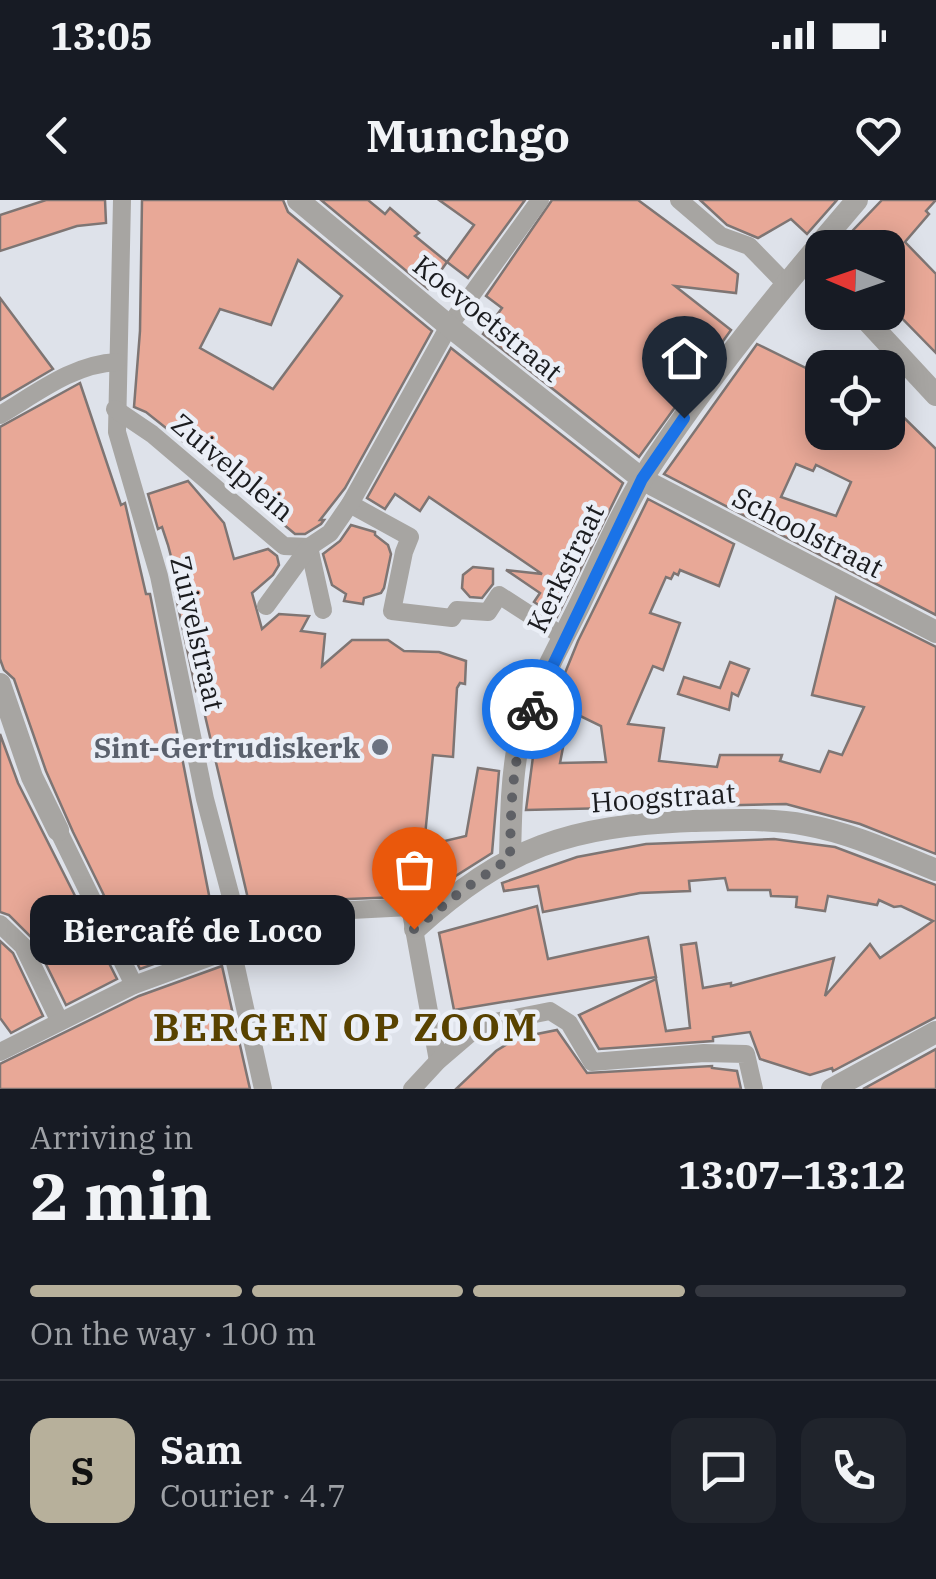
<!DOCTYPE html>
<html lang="en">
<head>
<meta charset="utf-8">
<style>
  :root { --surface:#171b24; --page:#20242c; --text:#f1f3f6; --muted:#9ea1a6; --line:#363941; --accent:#b7b09b }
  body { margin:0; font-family:"IBM Plex Serif",serif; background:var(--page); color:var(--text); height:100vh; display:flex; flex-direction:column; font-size:38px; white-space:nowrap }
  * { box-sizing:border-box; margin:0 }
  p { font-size:32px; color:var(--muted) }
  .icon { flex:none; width:55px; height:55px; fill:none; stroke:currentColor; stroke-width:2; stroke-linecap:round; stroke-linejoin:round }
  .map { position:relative; height:889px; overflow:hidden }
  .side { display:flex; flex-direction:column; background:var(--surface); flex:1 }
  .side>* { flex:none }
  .needle { width:65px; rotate:272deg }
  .tools { position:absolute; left:805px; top:30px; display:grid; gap:20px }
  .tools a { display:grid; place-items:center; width:100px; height:100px; border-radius:20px; background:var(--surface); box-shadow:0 5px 25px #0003; font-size:50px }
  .pin { position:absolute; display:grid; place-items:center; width:85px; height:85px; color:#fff; margin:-102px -42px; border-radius:50% 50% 50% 0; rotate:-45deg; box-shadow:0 0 10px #0007 }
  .pin .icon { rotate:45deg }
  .courier { position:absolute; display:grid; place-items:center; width:100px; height:100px; margin:-50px; border:8px solid #1a73e8; border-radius:50%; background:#fff; color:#222; box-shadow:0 2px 12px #0007 }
  .bubble { position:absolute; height:70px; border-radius:20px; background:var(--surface); box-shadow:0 5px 25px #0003; font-size:32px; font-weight:700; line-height:70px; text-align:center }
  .overview em { font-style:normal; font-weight:700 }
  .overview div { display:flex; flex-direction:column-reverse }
  .overview { display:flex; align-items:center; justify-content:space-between; height:170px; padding:0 30px }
  h1 { font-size:65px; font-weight:700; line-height:75px }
  .bar { display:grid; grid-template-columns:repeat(4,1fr); gap:15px 10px; align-content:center; height:120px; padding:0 30px }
  .bar i { height:12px; border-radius:8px; background:var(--line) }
  .bar .current { background:var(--accent) }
  .bar p { grid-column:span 4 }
  .line { display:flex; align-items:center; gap:25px; padding:0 30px; border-top:2px solid var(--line) }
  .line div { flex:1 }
  .round { display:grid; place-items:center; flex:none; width:105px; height:105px; border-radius:20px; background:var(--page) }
  .status { display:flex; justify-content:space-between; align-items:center; height:70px; padding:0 50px; background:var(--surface); direction:ltr }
  .status svg { height:28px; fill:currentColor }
  header { display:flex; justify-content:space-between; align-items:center; height:130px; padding:0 30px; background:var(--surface); font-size:45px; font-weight:700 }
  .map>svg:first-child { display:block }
</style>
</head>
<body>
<div class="status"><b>13:05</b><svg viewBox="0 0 49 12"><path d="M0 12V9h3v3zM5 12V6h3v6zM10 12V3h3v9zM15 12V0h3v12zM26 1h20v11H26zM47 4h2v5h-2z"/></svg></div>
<header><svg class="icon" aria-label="back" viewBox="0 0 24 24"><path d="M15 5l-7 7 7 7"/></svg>Munchgo<svg class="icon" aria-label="heart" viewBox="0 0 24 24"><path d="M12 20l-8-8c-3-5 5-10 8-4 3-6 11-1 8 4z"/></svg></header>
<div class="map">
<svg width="936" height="889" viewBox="0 0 936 889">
  <rect width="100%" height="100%" fill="#dee2ea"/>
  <g fill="#e8a897" stroke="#7e7573" stroke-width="2.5" fill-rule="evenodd">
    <path d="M 46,0 L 105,0 L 106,23 L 77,26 L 0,51 L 0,15 Z"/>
    <path d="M 142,0 L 283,0 L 288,12 L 432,131 L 345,288 L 320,320 L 324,320 L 321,324 L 305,334 L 295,334 L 220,271 L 146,212 L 134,207 L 140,131 ZM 298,60 L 342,96 L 273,189 L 200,148 L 220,109 L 271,125 Z"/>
    <path d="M 321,0 L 368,0 L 385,14 L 390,8 L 419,33 L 415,36 L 447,62 L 428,89 Z"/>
    <path d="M 439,0 L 525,0 L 468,78 L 447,62 L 474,25 Z"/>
    <path d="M 552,0 L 638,0 L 738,74 L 736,93 L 675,86 L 731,130 L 639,257 L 483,134 L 502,108 L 486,96 Z"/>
    <path d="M 700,0 L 837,0 L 807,34 L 791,19 L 758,38 L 727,25 Z"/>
    <path d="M 882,0 L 936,0 L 926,11 L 929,14 L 905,42 L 936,74 L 936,153 L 888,104 L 888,48 L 836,48 Z"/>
    <path d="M 0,98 L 53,169 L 0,200 Z"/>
    <path d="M 757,144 L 822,176 L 822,232 L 888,232 L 888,202 L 936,249 L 936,415 L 664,274 ZM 796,264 L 813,271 L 816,265 L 851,282 L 836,316 L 781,297 Z"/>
    <path d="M 451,148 L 623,283 L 557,417 L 534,402 L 540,393 L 506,370 L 542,374 L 429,297 L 420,311 L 395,294 L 385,309 L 367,298 Z"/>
    <path d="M 80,183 L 121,305 L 125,303 L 146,394 L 150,394 L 218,741 L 140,769 L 73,632 L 46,571 L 14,479 L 4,470 L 0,459 L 0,227 Z"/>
    <path d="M 188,281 L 224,323 L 234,359 L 268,349 L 277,356 L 279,365 L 273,375 L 252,393 L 262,429 L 279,414 L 309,416 L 301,431 L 325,434 L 322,466 L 352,440 L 388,440 L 404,451 L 439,452 L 466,461 L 465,484 L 460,483 L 457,488 L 453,557 L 433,555 L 424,646 L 466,636 L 478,568 L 499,571 L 492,653 L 424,696 L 249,703 L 199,490 L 196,491 L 174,388 L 179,387 L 168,345 L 162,327 L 158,329 L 148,294 Z"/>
    <path d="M 648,299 L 734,344 L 719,386 L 680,370 L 678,375 L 674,373 L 671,379 L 666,377 L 650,413 L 680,423 L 663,470 L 653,466 L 628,524 L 664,528 L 659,561 L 717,567 L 720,555 L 782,555 L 780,561 L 820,572 L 829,551 L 842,555 L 864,507 L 812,495 L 836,397 L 936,447 L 936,654 L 860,624 L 786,604 L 526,610 L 534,549 L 578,441 ZM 570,511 L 601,526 L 606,562 L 560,563 Z"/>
    <path d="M 351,325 L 375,332 L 375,335 L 388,345 L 391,354 L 384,388 L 381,393 L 364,398 L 363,404 L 344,401 L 346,394 L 332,385 L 323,354 L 340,341 Z"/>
    <path d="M 473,367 L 493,369 L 493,384 L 482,398 L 470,397 L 462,388 L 463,375 Z"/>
    <path d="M 730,462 L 749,469 L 738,496 L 732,493 L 729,510 L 678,494 L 684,477 L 720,488 Z"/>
    <path d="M 0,534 L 18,583 L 117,779 L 66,805 L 34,740 L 9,715 L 0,712 Z"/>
    <path d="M 774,639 L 835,647 L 936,685 L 936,817 L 833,871 L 832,868 L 810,875 L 760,859 L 750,832 L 713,837 L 713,841 L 599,849 L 579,815 L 656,779 L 666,831 L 690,828 L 681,745 L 696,743 L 703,788 L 731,783 L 731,786 L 834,758 L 825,796 L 870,744 L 880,758 L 933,721 L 901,706 L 894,707 L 879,700 L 877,705 L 828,696 L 825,711 L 796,707 L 797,697 L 771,696 L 770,690 L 728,690 L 725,678 L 689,681 L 690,691 L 640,693 L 543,712 L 538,686 L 504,691 L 502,683 L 577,657 L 646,644 Z"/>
    <path d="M 537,706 L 548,759 L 648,737 L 656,777 L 454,810 L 439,733 Z"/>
    <path d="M 0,741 L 13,753 L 43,816 L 11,833 L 0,818 Z"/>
    <path d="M 222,766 L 250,889 L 0,889 L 0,864 L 139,796 Z"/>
    <path d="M 557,830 L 587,873 L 712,866 L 712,868 L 737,871 L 741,889 L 456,889 L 496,851 L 517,838 Z"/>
    <path d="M 936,849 L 936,889 L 863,889 Z"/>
  </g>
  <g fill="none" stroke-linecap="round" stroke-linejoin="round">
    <g stroke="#a7a5a2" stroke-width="18">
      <path d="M 122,0 L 117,232 L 159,376 L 205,599 L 236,716 L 232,749 L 263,889"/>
      <path d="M 679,0 L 721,36 L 749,46 L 786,84"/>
      <path d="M 115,209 L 152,234 L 284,346 L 309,347"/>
      <path d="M 0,215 C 37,193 73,164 117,162"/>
      <path d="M 350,304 L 410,337 L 404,352 L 392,411 L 452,418 L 457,410 L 488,412 L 499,395 L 564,437"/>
      <path d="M 309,347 L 323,410"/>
      <path d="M 266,406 L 309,347 L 330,333 L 350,304 L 449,126 L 540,0"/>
      <path d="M 58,630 L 134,785"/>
      <path d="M 236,716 L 410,707 L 438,861"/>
      <path d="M 0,724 L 23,746 L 59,820"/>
      <path d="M 0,852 L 134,785 L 232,749"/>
      <path d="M 412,889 L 438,861 L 480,825 L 550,811 L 569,823 L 592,862 L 704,853 L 746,854 L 754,889"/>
    </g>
    <g stroke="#a7a5a2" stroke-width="22">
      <path d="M 298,0 L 449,126 L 642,279"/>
      <path d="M 859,112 L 936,195"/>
      <path d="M 653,285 L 936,432"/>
      <path d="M 0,484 L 32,577 L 58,630"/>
      <path d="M 510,657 C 511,622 511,586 517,551 C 525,506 556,453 576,412 C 598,367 618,318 644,276 C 707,178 782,88 857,0"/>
      <path d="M 415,729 C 507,646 569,626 691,621 C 729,620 769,618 806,625 C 851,633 894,653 936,670"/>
      <path d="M 832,889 L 936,832"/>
    </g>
  </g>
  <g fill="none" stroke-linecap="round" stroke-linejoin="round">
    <path stroke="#5f6166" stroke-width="10" stroke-dasharray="0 18" d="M 414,729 L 463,690 L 510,658 C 511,607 511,556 532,509"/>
    <path stroke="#1a73e8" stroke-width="12" d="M 532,509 L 642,279 L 684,218"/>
  </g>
  <circle fill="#6b7280" stroke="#ebeff7" stroke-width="4" cx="380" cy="547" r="10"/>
  <g text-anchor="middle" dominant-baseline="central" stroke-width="9" stroke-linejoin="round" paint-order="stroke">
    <g font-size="28" fill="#1b1c1f" stroke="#ebeff7">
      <text transform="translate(488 118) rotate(39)">Koevoetstraat</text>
      <text transform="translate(233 267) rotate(40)">Zuivelplein</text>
      <text transform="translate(808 332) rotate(27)">Schoolstraat</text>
      <text transform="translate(565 368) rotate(-64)">Kerkstraat</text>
      <text transform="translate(198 433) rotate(77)">Zuivelstraat</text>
      <text transform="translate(663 597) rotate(-4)">Hoogstraat</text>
    </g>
    <g font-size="28" font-weight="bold" fill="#5b616d" stroke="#ebeff7" text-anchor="end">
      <text x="360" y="547">Sint-Gertrudiskerk</text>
    </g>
    <g font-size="38" font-weight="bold" letter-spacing="2.5" fill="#584200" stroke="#ebeff7">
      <text x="346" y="826">BERGEN OP ZOOM</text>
    </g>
  </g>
</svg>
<div class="tools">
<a><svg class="needle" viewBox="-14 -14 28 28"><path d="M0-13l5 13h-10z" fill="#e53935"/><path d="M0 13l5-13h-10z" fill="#9ea1a6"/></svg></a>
<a><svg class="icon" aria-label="locate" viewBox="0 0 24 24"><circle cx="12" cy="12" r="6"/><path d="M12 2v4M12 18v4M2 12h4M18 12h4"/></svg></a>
</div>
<div class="pin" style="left:414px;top:729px;background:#ea580c"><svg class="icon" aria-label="bag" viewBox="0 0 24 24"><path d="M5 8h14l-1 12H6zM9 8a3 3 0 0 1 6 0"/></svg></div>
<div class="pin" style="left:684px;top:218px;background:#1f2937"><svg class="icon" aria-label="home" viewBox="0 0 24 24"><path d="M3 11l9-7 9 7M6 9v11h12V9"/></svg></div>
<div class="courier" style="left:532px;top:509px"><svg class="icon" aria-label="bike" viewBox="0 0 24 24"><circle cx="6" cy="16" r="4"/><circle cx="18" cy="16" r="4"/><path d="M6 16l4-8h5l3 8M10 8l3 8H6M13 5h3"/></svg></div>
<div class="bubble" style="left:30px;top:695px;width:325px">Biercafé de Loco</div>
</div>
<section class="side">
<div class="overview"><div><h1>2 min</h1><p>Arriving in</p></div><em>13:07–13:12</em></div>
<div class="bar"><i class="current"></i><i class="current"></i><i class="current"></i><i></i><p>On the way · 100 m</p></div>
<div class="line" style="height:180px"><b class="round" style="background:var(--accent);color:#111">S</b><div><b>Sam</b><p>Courier · 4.7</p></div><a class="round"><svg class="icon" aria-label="chat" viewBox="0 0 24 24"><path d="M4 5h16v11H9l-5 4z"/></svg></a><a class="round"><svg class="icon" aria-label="phone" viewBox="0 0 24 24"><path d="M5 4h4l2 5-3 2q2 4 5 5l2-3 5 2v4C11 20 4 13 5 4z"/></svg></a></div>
</section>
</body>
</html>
